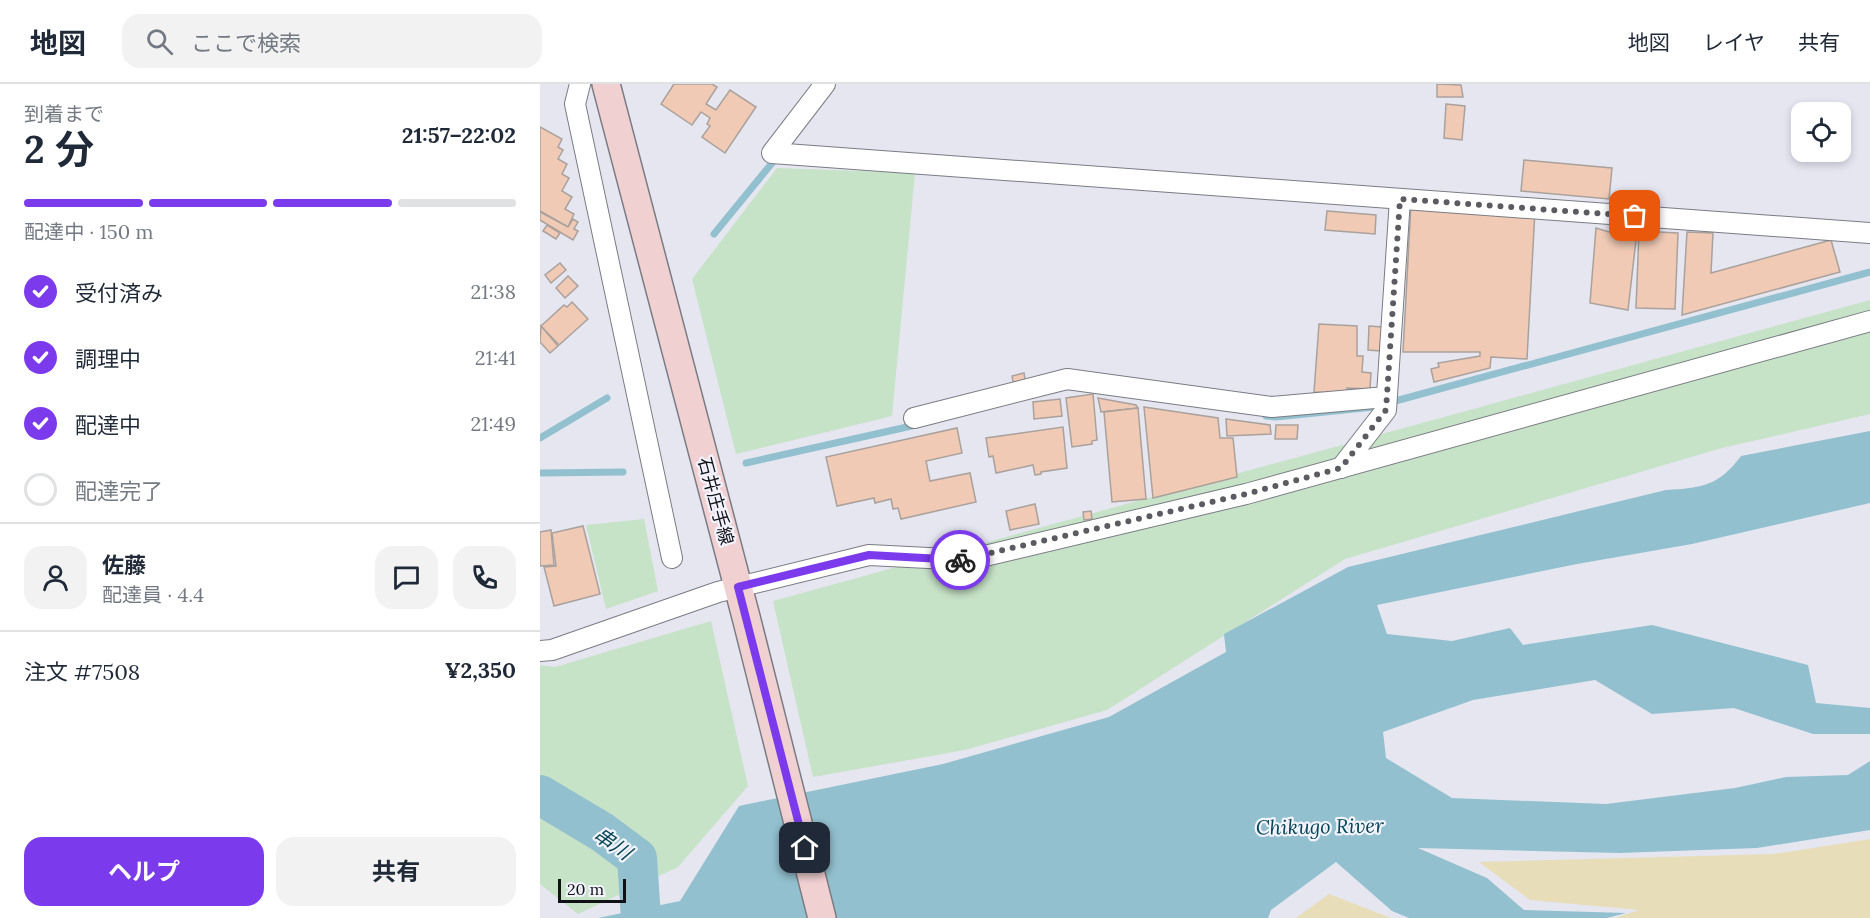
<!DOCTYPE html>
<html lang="ja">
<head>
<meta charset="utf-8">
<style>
  :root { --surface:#fff; --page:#f2f2f3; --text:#1f2937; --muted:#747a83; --line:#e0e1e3; --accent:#7c3aed }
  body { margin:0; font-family:Lora,"Noto Sans JP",serif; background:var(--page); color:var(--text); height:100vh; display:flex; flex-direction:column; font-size:22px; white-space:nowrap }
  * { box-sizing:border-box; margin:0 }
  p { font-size:20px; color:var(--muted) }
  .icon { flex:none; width:33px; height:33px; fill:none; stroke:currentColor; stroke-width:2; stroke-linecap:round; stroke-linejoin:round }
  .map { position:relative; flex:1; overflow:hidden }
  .panel { display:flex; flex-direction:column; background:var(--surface); width:540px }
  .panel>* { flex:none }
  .buttons { position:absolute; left:1251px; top:18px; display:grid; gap:12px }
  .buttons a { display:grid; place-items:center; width:60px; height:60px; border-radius:12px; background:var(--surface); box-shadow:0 3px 9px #0003; font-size:30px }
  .scale { position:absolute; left:18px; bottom:15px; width:68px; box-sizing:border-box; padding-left:6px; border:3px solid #101114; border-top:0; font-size:16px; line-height:21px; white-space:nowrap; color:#101114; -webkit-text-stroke:4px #f2f3fd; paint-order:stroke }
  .pin { position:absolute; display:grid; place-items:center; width:51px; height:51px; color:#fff; margin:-26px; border-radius:12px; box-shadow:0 3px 9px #0006 }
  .courier { position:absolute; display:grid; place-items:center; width:60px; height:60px; margin:-30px; border:4px solid #7c3aed; border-radius:50%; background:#fff; color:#222; box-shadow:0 2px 8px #0007 }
  .headline em { font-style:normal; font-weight:700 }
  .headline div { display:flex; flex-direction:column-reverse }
  .headline { display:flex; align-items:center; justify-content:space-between; height:102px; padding:0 24px }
  h1 { font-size:39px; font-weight:700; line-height:45px }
  .bar { display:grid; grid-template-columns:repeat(4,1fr); gap:9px 6px; align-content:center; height:72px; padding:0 24px }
  .bar i { height:8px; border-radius:4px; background:var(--line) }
  .bar .current { background:var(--accent) }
  .bar p { grid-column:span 4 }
  .line { display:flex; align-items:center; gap:15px; padding:0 24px; border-top:2px solid var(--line) }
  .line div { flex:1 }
  .round { display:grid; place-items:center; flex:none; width:63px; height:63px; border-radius:18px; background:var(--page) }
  ol { padding:0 24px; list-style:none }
  li { display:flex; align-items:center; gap:18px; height:66px }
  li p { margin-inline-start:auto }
  li .icon { padding:6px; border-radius:50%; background:var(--accent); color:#fff; stroke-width:4 }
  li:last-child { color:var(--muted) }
  li i { width:33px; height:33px; border:3px solid var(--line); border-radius:50% }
  .button { display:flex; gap:12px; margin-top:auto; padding:12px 24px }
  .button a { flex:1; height:69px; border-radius:18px; background:var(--accent); color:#fff; font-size:24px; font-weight:700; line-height:69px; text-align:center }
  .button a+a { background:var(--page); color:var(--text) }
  header { display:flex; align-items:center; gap:36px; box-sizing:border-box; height:84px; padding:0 30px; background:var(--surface); border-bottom:2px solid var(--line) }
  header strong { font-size:28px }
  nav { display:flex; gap:33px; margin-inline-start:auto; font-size:21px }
  .search { width:420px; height:54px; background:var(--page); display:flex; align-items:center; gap:15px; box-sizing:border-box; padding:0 21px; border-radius:18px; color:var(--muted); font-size:22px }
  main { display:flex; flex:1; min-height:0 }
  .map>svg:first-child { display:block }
</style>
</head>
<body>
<header>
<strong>地図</strong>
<div class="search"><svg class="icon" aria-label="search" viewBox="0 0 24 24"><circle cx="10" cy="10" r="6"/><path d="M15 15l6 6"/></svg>ここで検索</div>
<nav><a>地図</a><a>レイヤ</a><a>共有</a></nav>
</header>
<main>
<section class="panel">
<div class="headline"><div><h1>2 分</h1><p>到着まで</p></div><em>21:57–22:02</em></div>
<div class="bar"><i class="current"></i><i class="current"></i><i class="current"></i><i></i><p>配達中 · 150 m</p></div>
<ol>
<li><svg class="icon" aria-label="check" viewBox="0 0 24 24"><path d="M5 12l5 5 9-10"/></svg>受付済み<p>21:38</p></li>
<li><svg class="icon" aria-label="check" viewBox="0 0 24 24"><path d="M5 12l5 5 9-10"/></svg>調理中<p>21:41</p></li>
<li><svg class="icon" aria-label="check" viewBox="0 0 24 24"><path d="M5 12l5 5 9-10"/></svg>配達中<p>21:49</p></li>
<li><i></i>配達完了</li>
</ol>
<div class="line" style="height:108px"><a class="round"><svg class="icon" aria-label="person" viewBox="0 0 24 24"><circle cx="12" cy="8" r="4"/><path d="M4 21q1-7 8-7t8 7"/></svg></a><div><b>佐藤</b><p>配達員 · 4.4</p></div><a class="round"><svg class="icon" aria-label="chat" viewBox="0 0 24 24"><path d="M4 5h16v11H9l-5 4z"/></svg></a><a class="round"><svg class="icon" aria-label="phone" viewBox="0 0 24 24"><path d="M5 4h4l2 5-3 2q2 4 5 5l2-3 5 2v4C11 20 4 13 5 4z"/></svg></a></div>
<div class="line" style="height:78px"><div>注文 #7508</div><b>¥2,350</b></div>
<div class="button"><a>ヘルプ</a><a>共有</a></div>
</section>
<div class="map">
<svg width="1330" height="834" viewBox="0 0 1330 834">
  <rect width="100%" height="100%" fill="#e5e6f0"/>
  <g fill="#c6e2c7">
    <path d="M 237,84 L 375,89 L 352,332 L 196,370 L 152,195 Z"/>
    <path d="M 1330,216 L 1330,330 L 1182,364 L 805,475 L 567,626 L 425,666 L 273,693 L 233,517 Z"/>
    <path d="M 104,435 L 118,507 L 66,525 L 46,441 Z"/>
    <path d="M 171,537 L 208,702 L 138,783 L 38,830 L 0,800 L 0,581 L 15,583 Z"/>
  </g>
  <g fill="#e7ddb8">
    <path d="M 1330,755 L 1330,834 L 1075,834 L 1099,826 L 990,816 L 939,778 L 1234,770 Z"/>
    <path d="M 789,810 L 851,834 L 756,834 Z"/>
  </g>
  <path fill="#93c0cf" d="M 1330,347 L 1330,419 L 1152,460 L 1037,480 L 837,521 L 847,550 L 912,557 L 970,544 L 983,561 L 1112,541 L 1268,581 L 1276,619 L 1330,624 L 1330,650 L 1273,650 L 1194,624 L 1112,630 L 1055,596 L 933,616 L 843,648 L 846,674 L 912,714 L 1066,720 L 1195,704 L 1246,693 L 1308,691 L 1330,677 L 1330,746 L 1217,764 L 1079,769 L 878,764 L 947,794 L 984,826 L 1086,829 L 1067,834 L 869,834 L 852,827 L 796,778 L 731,826 L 728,834 L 58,834 L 140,817 L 199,722 L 403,680 L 569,633 L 686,568 L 684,550 L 808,483 L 1126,406 C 1161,404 1179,402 1201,372 Z"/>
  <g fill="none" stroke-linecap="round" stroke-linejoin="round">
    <g stroke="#93c0cf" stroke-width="7">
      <path d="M 174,150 L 237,73"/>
      <path d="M 848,319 L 1330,188"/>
      <path d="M 726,332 L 736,333 L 834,323"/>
      <path d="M 0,354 L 67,314"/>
      <path d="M 206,379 L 376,341"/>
      <path d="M 0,389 L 83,388"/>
    </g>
    <path stroke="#93c0cf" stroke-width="40" d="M 0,711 L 62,748 L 97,774 L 101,834"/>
  </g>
  <g fill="#f0cab5" stroke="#aaa19c" stroke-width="1.5">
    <path d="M 134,0 L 172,0 L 177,3 L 166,20 L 176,26 L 190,6 L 216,23 L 185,69 L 162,53 L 170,42 L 167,40 L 170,34 L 161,28 L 152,41 L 121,20 Z"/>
    <path d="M 897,0 L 921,1 L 923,13 L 897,13 Z"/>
    <path d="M 906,20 L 925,22 L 922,56 L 904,54 Z"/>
    <path d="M 0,43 L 22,55 L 18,63 L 23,66 L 18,75 L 27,80 L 22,90 L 29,94 L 22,107 L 32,113 L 25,125 L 34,130 L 28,143 L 0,127 Z"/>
    <path d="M 984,76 L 1072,84 L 1069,115 L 981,107 Z"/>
    <path d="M 871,120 L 995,126 L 987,275 L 951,273 L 950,284 L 894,298 L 891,285 L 899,283 L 898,279 L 940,272 L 940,268 L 863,268 Z"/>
    <path d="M 787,127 L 836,131 L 835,150 L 785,146 Z"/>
    <path d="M 0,128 L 28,143 L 33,135 L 38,138 L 34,145 L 38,147 L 33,156 L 0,136 Z"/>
    <path d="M 7,141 L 20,149 L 16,155 L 3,147 Z"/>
    <path d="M 1056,144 L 1096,156 L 1088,226 L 1050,219 Z"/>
    <path d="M 1099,147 L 1138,149 L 1135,225 L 1096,224 Z"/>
    <path d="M 1147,148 L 1173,149 L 1171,189 L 1291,156 L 1300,188 L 1142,231 Z"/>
    <path d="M 20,179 L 26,186 L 11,199 L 5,191 Z"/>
    <path d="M 28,192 L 38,202 L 25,214 L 16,204 Z"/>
    <path d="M 32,218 L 48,235 L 19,261 L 1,242 L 24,221 L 27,223 Z"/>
    <path d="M 779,240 L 817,242 L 817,272 L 823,272 L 822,288 L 831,289 L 830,305 L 807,304 L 807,310 L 774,308 Z"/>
    <path d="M 1,242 L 18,262 L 10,269 L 0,258 Z"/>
    <path d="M 829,242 L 842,243 L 840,267 L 828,266 Z"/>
    <path d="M 484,289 L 486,301 L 474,303 L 472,292 Z"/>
    <path d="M 553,310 L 557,356 L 552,357 L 552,360 L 532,363 L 526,314 Z"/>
    <path d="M 558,314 L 596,321 L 598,324 L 561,328 Z"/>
    <path d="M 520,315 L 522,332 L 494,335 L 493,318 Z"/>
    <path d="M 604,323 L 678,334 L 680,354 L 693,354 L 697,393 L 613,414 Z"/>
    <path d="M 598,324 L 606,415 L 572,418 L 564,328 Z"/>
    <path d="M 686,335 L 730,341 L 731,350 L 687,352 Z"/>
    <path d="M 736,341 L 758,341 L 757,355 L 735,355 Z"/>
    <path d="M 523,343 L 527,384 L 501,388 L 501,390 L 495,391 L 493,381 L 456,389 L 453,372 L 449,373 L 446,354 Z"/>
    <path d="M 417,344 L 422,369 L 386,377 L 390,397 L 430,389 L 436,418 L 361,435 L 358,424 L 353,425 L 351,415 L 335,419 L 334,414 L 297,422 L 286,373 Z"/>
    <path d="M 495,420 L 499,440 L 470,446 L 466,427 Z"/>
    <path d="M 551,427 L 552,435 L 544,436 L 543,428 Z"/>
    <path d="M 43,442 L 60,510 L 14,522 L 4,483 L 16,482 L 12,449 Z"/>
    <path d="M 11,446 L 14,481 L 0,482 L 0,448 Z"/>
  </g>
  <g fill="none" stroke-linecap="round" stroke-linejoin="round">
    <g stroke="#7a7c84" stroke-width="22">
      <g id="street">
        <path d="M 40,0 L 35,20 L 132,474"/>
        <path d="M 285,0 L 232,69 L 1330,149"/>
        <path d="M 374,334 L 527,295 L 732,323 L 846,313"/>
        <path d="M 801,384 L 846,326 L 860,115"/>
        <path d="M 0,567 L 12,566 L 178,508 L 329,471 L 428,476 L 706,410 L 1330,237"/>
      </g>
    </g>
    <g stroke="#7a7c84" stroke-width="30">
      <path id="secondary" d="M 66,0 L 206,533 L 282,834"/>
    </g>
    <use href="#street" stroke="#fff" stroke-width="20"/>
    <use href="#secondary" stroke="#f1d0d2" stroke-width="27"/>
  </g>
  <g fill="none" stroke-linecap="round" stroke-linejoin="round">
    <path stroke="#5b5c61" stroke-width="6" stroke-dasharray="0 10.8" d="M 420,476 L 706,410 L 801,384 L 846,326 L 860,115 L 1095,132"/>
    <path stroke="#7c3aed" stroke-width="8" d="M 265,764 L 198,503 L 329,471 L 420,476"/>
  </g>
  <g text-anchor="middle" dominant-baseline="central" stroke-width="4.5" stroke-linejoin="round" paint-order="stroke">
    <g font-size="18" fill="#101114" stroke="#f2f3fd">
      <text transform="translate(176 417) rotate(75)">石井庄手線</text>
    </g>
    <g font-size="20" font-style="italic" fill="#024555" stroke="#f2f3fd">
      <text transform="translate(780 742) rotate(-1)">Chikugo River</text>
      <text transform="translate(73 759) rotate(35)">串川</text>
    </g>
  </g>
</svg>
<div class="buttons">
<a><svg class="icon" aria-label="locate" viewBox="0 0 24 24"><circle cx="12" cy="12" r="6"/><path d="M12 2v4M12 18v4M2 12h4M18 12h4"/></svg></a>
</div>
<div class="scale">20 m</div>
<div class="pin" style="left:1095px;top:132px;background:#ea580c"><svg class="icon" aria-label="bag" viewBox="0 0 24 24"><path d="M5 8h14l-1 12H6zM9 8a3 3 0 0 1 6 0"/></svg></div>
<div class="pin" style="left:265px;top:764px;background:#1f2937"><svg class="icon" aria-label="home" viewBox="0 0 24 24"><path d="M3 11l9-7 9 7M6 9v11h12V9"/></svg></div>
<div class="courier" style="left:420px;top:476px"><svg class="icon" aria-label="bike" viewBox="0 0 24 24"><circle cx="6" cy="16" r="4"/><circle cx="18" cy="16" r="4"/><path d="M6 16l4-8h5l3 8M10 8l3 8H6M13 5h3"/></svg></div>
</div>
</main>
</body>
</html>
